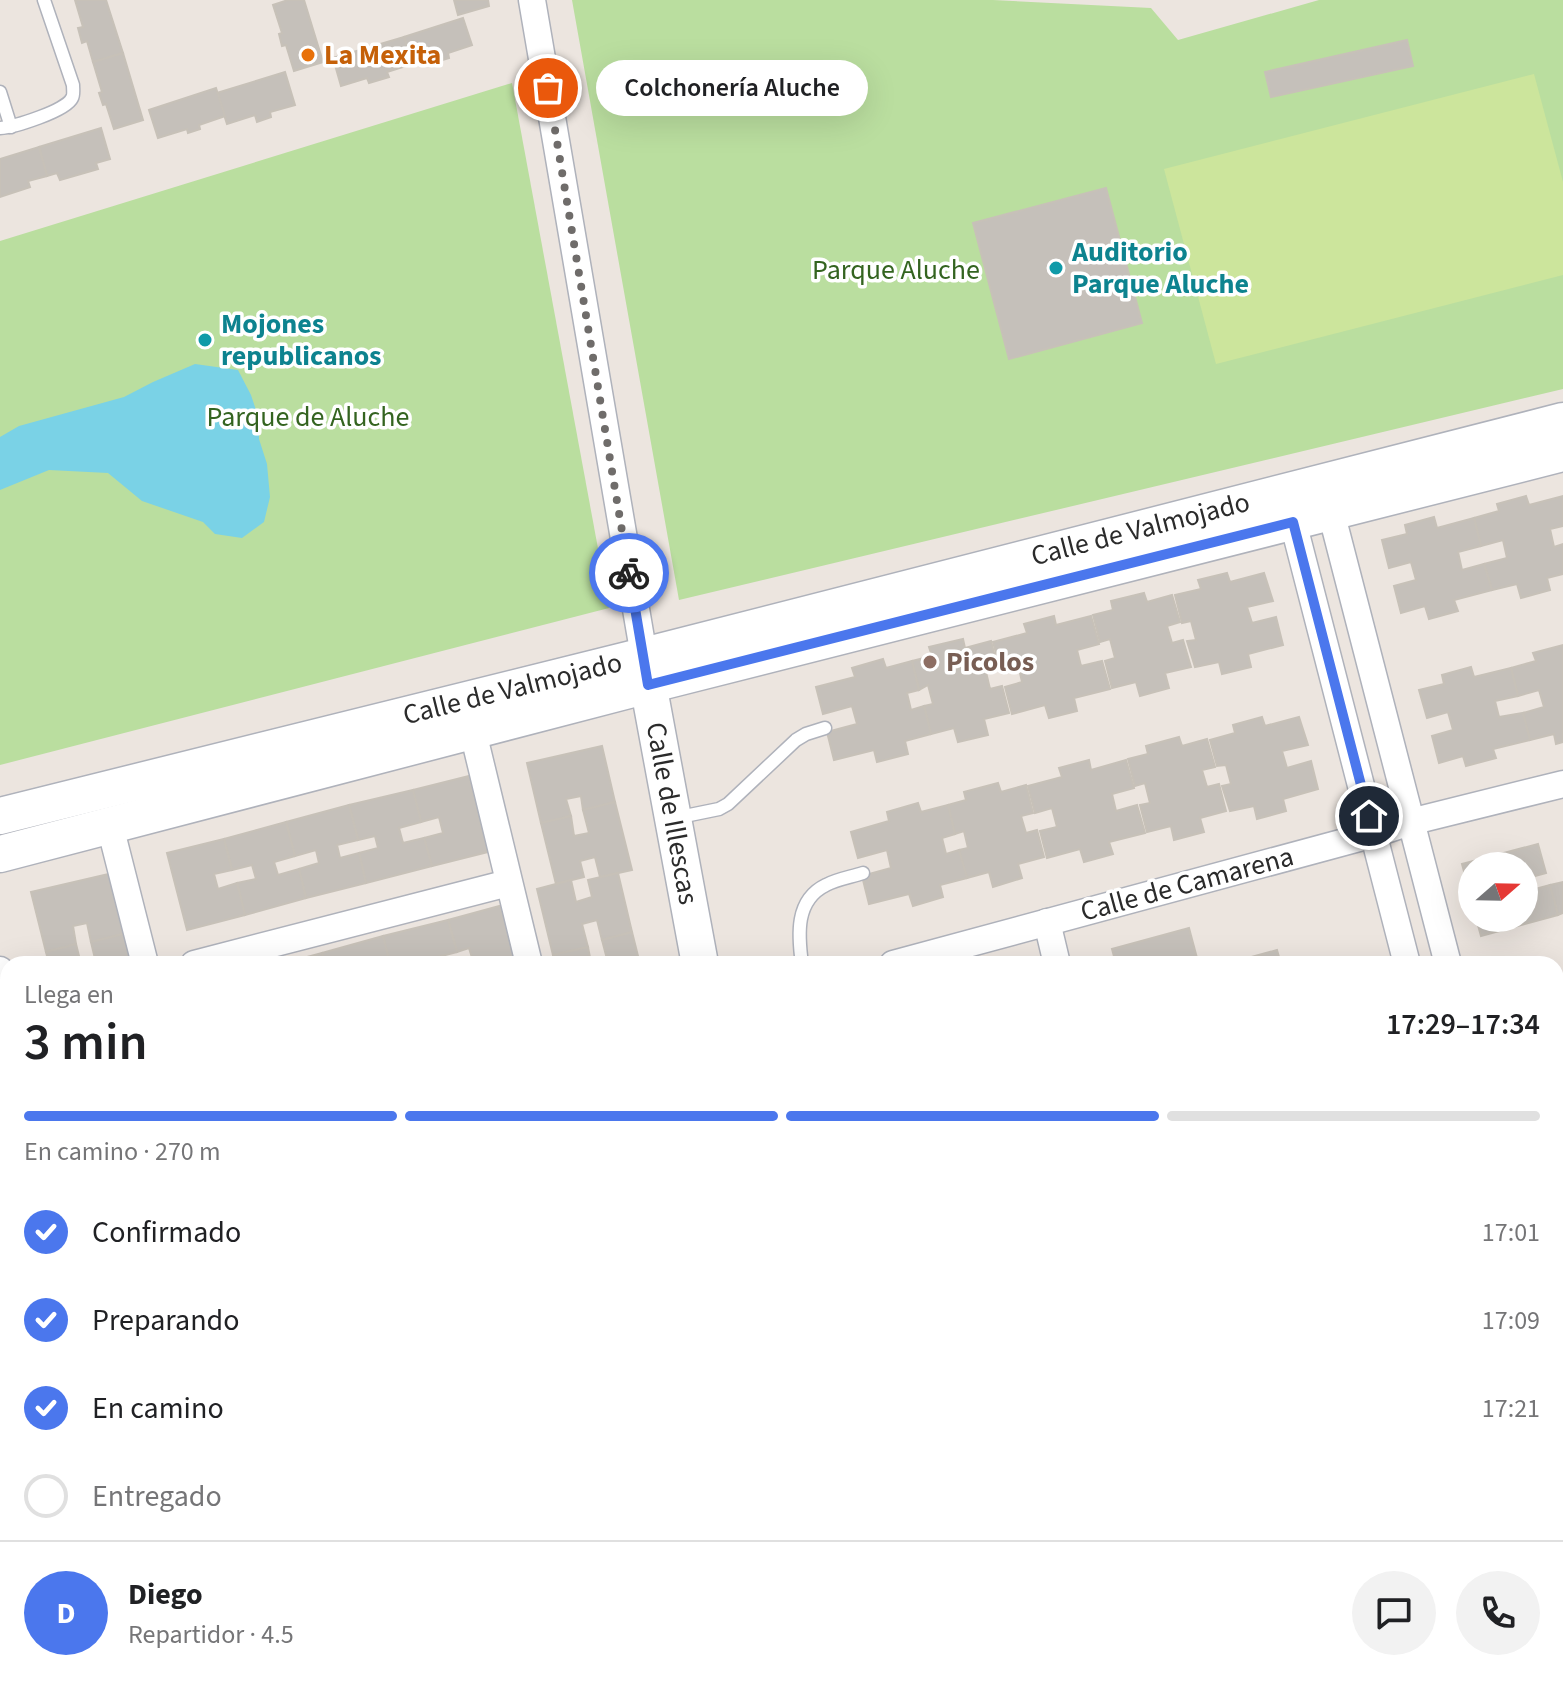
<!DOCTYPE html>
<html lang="es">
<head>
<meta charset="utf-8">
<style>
  :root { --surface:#fff; --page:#f2f2f2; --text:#202124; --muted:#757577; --line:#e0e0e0; --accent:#4b77ed }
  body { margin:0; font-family:"Source Sans 3",sans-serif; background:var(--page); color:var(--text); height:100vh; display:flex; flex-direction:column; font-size:30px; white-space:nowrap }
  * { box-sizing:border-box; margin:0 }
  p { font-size:26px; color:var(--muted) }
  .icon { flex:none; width:44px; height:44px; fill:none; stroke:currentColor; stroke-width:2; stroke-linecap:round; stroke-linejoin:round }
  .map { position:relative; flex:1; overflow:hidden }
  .panel { position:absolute; left:0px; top:956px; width:1564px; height:746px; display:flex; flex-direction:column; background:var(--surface); border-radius:24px 24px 0 0; box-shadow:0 8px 32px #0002 }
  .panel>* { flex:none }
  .needle { width:52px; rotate:70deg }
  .buttons { position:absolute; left:1458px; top:852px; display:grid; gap:16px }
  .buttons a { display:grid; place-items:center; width:80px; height:80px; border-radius:50%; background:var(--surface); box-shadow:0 8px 32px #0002; font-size:40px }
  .pin { position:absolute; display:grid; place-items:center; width:68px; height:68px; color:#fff; margin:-34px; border:4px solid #fff; border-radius:50%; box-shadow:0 2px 8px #0007 }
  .courier { position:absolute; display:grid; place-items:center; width:80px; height:80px; margin:-40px; border:6px solid #4b77ed; border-radius:50%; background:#fff; color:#222; box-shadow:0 2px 10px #0007 }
  .bubble { position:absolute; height:56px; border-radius:28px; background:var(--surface); box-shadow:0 8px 32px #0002; font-size:26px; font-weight:600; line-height:56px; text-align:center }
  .headline em { font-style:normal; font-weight:600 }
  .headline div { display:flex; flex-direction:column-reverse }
  .headline { display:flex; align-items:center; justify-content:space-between; height:136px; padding:0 24px }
  h1 { font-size:52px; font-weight:600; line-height:60px }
  .bar { display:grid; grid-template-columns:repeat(4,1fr); gap:12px 8px; align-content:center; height:96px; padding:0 24px }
  .bar i { height:10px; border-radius:6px; background:var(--line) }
  .bar .active { background:var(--accent) }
  .bar p { grid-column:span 4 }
  .line { display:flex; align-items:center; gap:20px; padding:0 24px; border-top:2px solid var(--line) }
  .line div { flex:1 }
  .round { display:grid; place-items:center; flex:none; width:84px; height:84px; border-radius:42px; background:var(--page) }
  ol { padding:0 24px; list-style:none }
  li { display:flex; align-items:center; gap:24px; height:88px }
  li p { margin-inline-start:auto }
  li .icon { padding:8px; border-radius:50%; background:var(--accent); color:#fff; stroke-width:4 }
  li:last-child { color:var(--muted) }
  li i { width:44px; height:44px; border:4px solid var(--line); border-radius:50% }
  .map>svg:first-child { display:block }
</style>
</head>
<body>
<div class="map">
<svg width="1563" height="1701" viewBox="0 0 1563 1701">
  <rect width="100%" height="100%" fill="#ece5df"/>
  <g fill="#bade9f">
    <path d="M 572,0 L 993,0 L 1151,8 L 1178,40 L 1319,0 L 1563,0 L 1563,389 L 679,600 Z"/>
    <path d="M 512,83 L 609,608 L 0,765 L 0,241 Z"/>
  </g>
  <path fill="#cce59c" d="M 1534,74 L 1563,182 L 1563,275 L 1216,364 L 1164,169 Z"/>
  <path fill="#7ad2e6" d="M 195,364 L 238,370 L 251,395 L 259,419 L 259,439 L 267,464 L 270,497 L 264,522 L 242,538 L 215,534 L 203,522 L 142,501 L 108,473 L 49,470 L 0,490 L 0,437 L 19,426 L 124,397 L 153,382 Z"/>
  <g fill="#c5c0ba" stroke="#c7c1b8" stroke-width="2">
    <path d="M 75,0 L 106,0 L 123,53 L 93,62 L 87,41 L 82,43 L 78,28 L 83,27 Z"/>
    <path d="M 288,0 L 304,0 L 323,62 L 294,71 L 286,45 L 282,46 L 279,34 L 282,33 L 273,5 Z"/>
    <path d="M 454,0 L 488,0 L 489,6 L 458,15 Z"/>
    <path d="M 463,18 L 472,45 L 448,53 L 449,58 L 436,62 L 435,57 L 412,64 L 404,37 Z"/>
    <path d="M 404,37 L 412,64 L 387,72 L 389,77 L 369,83 L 367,78 L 341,86 L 333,58 Z"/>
    <path d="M 1407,40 L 1413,66 L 1271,97 L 1265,72 Z"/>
    <path d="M 123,53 L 143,120 L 114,129 L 106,104 L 103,105 L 99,93 L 102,92 L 93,62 Z"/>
    <path d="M 285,72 L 295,105 L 270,112 L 271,117 L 257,122 L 255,115 L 227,124 L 217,93 Z"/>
    <path d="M 216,88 L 225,116 L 199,125 L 200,129 L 188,133 L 187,129 L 158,138 L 149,110 Z"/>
    <path d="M 101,128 L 110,159 L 96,163 L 98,169 L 60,180 L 57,173 L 47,176 L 39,147 Z"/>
    <path d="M 39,147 L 47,176 L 28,181 L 30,187 L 0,197 L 0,159 Z"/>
    <path d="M 1106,188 L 1142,323 L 1009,359 L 973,223 Z"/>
    <path d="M 1526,496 L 1529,505 L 1563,496 L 1563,526 L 1550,529 L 1554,547 L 1563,544 L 1563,574 L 1547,578 L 1550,590 L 1521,598 L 1517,584 L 1492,590 L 1484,564 L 1507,558 L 1503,540 L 1481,546 L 1474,518 L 1499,511 L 1497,504 Z"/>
    <path d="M 1434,517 L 1437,528 L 1474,518 L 1481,546 L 1458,552 L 1462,570 L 1484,564 L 1492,590 L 1454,600 L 1458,611 L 1429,619 L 1425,606 L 1401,613 L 1394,586 L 1416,580 L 1411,562 L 1389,568 L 1382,540 L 1407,534 L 1405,525 Z"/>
    <path d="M 1227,573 L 1230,582 L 1264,573 L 1273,601 L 1247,607 L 1252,623 L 1276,617 L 1283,645 L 1248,654 L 1251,667 L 1222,674 L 1219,662 L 1195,667 L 1187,641 L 1196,640 L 1191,621 L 1182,623 L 1175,595 L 1201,589 L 1198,580 Z"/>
    <path d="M 1144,593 L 1147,602 L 1172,595 L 1180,622 L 1167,626 L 1172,643 L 1183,640 L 1191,667 L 1165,673 L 1169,688 L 1140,696 L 1136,682 L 1112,688 L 1105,661 L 1115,658 L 1110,639 L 1100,642 L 1093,615 L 1113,610 L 1111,601 Z"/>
    <path d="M 1054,616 L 1056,625 L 1091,616 L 1099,644 L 1077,650 L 1081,666 L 1102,661 L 1110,689 L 1074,698 L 1077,711 L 1049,718 L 1045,705 L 1012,714 L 1005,687 L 1022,682 L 1018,664 L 1000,668 L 993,642 L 1027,633 L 1024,624 Z"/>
    <path d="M 963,639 L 965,648 L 991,641 L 998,669 L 986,672 L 990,689 L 1002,686 L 1009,713 L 984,719 L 988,735 L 958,742 L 954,728 L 931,734 L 924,706 L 933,704 L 928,685 L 919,690 L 912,661 L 932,656 L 929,647 Z"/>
    <path d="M 1563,645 L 1563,742 L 1556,744 L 1554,734 L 1530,740 L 1523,713 L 1544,707 L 1539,690 L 1518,696 L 1511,668 L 1536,661 L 1533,653 Z"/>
    <path d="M 883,659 L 886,668 L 912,661 L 919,690 L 907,693 L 911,710 L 924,706 L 931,734 L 905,741 L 908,754 L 877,762 L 874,750 L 834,760 L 827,732 L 857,724 L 852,706 L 823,714 L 816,687 L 855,677 L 852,668 Z"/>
    <path d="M 1471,667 L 1474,677 L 1511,668 L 1518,696 L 1495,701 L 1499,717 L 1523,713 L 1530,740 L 1493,749 L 1496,758 L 1466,766 L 1463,756 L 1439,763 L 1432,736 L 1453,730 L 1448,712 L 1427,718 L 1419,690 L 1444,684 L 1442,675 Z"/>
    <path d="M 1262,717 L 1265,726 L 1299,717 L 1308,745 L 1282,751 L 1287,768 L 1311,761 L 1318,789 L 1283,799 L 1286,811 L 1257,819 L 1254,806 L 1230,811 L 1222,786 L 1231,784 L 1226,765 L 1217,766 L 1210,740 L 1235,733 L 1233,725 Z"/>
    <path d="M 1179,737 L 1182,746 L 1207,739 L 1215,767 L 1202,770 L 1207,787 L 1219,784 L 1226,811 L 1200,818 L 1204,832 L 1174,840 L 1171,826 L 1147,832 L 1140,805 L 1150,803 L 1145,783 L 1135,786 L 1128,759 L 1148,754 L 1146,746 Z"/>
    <path d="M 602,746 L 615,802 L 583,810 L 581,796 L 566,799 L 571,816 L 541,823 L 527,763 Z"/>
    <path d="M 1089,760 L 1091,770 L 1126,760 L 1134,788 L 1112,794 L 1116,811 L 1137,805 L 1145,833 L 1109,842 L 1113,854 L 1084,862 L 1080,849 L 1047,858 L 1040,831 L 1057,827 L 1052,808 L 1035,813 L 1028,786 L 1062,777 L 1059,768 Z"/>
    <path d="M 469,776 L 488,852 L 432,866 L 424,838 L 443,833 L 439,817 L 421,822 L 413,790 Z"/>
    <path d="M 998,783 L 1001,792 L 1026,785 L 1033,813 L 1021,816 L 1026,833 L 1037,830 L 1044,857 L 1018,864 L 1022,878 L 993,887 L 989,872 L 967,878 L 959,850 L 968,848 L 964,831 L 955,834 L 948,805 L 966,800 L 964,792 Z"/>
    <path d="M 413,790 L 421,822 L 399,828 L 403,843 L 424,838 L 432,866 L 366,883 L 359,853 L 378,848 L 375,836 L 358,840 L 349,805 Z"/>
    <path d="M 615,802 L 632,870 L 600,877 L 595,857 L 580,861 L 584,877 L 556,884 L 541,823 L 571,816 L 574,836 L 589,833 L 583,810 Z"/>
    <path d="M 918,803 L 921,812 L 948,805 L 955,834 L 942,838 L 946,854 L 959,850 L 967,878 L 940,885 L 943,897 L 913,906 L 909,894 L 869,904 L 862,876 L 891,868 L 887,850 L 858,858 L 851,832 L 889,821 L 887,812 Z"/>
    <path d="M 349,805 L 358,840 L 337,845 L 340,858 L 359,853 L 366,883 L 306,898 L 299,869 L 319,863 L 316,850 L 295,856 L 286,822 Z"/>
    <path d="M 286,822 L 295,856 L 274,862 L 278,875 L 299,869 L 306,898 L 245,915 L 237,883 L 256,879 L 252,865 L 232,870 L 224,839 Z"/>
    <path d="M 224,839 L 232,870 L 214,874 L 218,889 L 237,883 L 245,915 L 187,930 L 167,853 Z"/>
    <path d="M 1538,844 L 1546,873 L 1524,879 L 1524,866 L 1472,866 L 1472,894 L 1470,894 L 1462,864 Z"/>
    <path d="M 113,873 L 127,933 L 91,942 L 87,923 L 73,926 L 76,944 L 46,952 L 31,892 Z"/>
    <path d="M 618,873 L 632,932 L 602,940 L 597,920 L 582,924 L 588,947 L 553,955 L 537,889 L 571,880 L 576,902 L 592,897 L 588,880 Z"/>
    <path d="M 1563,882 L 1563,913 L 1558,915 L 1550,885 Z"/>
    <path d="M 1550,885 L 1558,915 L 1481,936 L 1476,918 L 1524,918 L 1524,892 Z"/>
    <path d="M 503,905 L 520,964 L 474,964 L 469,948 L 457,952 L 448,920 Z"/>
    <path d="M 448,920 L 457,952 L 430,959 L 432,964 L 390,964 L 383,936 Z"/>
    <path d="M 1189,928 L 1197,958 L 1173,964 L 1116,964 L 1112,949 Z"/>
    <path d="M 632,932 L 640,964 L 555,964 L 553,955 L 588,947 L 591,963 L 607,959 L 602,940 Z"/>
    <path d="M 127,933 L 135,964 L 92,964 L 96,963 L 91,942 Z"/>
    <path d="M 383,936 L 390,964 L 325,964 L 322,953 Z"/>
    <path d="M 76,944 L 81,964 L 49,964 L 46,952 Z"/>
    <path d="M 1277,950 L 1281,964 L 1226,964 Z"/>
    <path d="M 322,953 L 325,964 L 281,964 Z"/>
    <path d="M 8,1056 L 8,1135 L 0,1137 L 0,1058 Z"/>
    <path d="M 1563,1086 L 1563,1128 L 1560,1119 L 1556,1120 L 1556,1088 Z"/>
    <path d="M 1563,1129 L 1563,1159 L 1556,1160 L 1556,1131 Z"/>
    <path d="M 8,1198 L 8,1277 L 0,1279 L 0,1200 Z"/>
    <path d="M 1563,1386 L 1563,1457 L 1556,1459 L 1556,1388 Z"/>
    <path d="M 8,1502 L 8,1570 L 0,1573 L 0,1505 Z"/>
    <path d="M 8,1570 L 8,1635 L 0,1638 L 0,1595 L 7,1592 L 0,1573 Z"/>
    <path d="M 93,1694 L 124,1694 L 127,1701 L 74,1701 Z"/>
    <path d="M 124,1694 L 190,1694 L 173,1701 L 127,1701 Z"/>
    <path d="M 215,1694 L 266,1694 L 269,1701 L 212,1701 L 217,1699 Z"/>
    <path d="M 266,1694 L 326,1694 L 307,1701 L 269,1701 Z"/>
    <path d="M 870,1694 L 913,1694 L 916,1701 L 873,1701 Z"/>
    <path d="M 1294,1694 L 1351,1694 L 1353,1701 L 1288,1701 L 1296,1698 Z"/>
  </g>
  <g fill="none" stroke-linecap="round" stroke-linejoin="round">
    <g stroke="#afb2bb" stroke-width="15">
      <g id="lane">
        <path d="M 0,92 L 11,127"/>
        <path d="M 0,128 C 14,127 66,111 72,98 C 74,95 73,89 73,85 L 44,0"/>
        <path d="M 675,818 L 719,809 L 728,804 L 796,740 L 806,734 L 825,728"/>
        <path d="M 802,964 C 798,935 795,900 826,885 C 837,879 851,877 863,873"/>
      </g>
    </g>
    <g stroke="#afb2bb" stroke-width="29">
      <g id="street">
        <path d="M 532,0 L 644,656"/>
        <path d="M 1317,500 L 1331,512 L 1448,964"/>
        <path d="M 1293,522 L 1407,964"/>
        <path d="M 473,732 L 529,964"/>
        <path d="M 110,826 L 145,964"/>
        <path d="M 1047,922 L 1057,964"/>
        <path d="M 194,964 L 508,883"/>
        <path d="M 893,964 L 1374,834 L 1410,822 L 1563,784"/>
        <path d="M 0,970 L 8,1009"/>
        <path d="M 0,1160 L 8,1158"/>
        <path d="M 1556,1269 L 1563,1266"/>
        <path d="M 0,1309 L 8,1307"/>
        <path d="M 0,1395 L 8,1416"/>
        <path d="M 791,1694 L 793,1701"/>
        <path d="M 1209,1694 L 1212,1701"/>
        <path d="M 0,1701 L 17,1694"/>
        <path d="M 397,1701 L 415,1694"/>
      </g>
    </g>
    <g stroke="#afb2bb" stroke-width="39">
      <g id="secondary">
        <path id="s1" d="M 644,662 L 700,964"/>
        <path id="s2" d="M 0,816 L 644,656 L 1563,421"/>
        <path d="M 0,854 L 648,685 L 1563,453"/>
        <path d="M 720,1701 L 721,1694"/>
      </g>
    </g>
    <use href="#lane" stroke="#fff" stroke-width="12"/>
    <use href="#street" stroke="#fff" stroke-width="26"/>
    <use href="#secondary" stroke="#fff" stroke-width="36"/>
  </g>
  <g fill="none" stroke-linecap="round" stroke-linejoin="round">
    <path stroke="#6f6c6a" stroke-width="8" stroke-dasharray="0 14.4" d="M 548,88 L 629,573"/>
    <path stroke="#4b77ed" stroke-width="10" d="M 629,573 L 648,685 L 1293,522 L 1369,816"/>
  </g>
  <circle fill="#e8710a" stroke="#fff" stroke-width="3" cx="308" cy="55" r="8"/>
  <g fill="#0f9aa8" stroke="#fff" stroke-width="3">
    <circle cx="1056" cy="268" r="8"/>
    <circle cx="205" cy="340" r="8"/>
  </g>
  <circle fill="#8d6e63" stroke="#fff" stroke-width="3" cx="930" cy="662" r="8"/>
  <g text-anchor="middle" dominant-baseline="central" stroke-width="7" stroke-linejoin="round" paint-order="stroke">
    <g font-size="28" font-weight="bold" fill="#c56008" stroke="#fff" text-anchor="start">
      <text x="324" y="55">La Mexita</text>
    </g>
    <g font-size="28" font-weight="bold" fill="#0d838f" stroke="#fff" text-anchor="start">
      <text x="1072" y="252">Auditorio<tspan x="1072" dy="32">Parque Aluche</tspan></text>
      <text x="221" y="324">Mojones<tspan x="221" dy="32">republicanos</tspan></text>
    </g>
    <g font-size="28" fill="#346420" stroke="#fff">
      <text x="896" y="270">Parque Aluche</text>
      <text x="308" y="417">Parque de Aluche</text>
    </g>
    <g font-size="28" fill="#2b2b2b" stroke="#fff">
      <text stroke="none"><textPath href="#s2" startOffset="1176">Calle de Valmojado</textPath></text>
      <text stroke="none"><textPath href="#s2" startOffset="528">Calle de Valmojado</textPath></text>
      <text stroke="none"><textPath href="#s1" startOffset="154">Calle de Illescas</textPath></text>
      <text transform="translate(1187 884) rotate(-15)">Calle de Camarena</text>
    </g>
    <g font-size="28" font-weight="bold" fill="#785e54" stroke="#fff" text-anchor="start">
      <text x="946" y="662">Picolos</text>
    </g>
  </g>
</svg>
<div class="buttons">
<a><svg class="needle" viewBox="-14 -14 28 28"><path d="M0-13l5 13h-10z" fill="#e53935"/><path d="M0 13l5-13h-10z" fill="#757577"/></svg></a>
</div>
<div class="pin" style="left:548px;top:88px;background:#ea580c"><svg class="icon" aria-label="bag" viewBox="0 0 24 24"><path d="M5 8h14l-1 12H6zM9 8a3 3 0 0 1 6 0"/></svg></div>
<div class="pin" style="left:1369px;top:816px;background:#1f2937"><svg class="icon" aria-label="home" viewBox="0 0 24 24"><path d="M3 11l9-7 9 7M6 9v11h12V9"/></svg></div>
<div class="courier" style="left:629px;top:573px"><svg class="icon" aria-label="bike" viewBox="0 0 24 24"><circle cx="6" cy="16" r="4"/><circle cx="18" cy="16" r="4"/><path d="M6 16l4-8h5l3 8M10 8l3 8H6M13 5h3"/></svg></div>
<div class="bubble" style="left:596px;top:60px;width:272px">Colchonería Aluche</div>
<section class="panel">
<div class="headline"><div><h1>3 min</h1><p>Llega en</p></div><em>17:29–17:34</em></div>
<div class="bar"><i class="active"></i><i class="active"></i><i class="active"></i><i></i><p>En camino · 270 m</p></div>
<ol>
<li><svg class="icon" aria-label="check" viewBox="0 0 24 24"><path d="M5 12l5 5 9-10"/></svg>Confirmado<p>17:01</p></li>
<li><svg class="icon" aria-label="check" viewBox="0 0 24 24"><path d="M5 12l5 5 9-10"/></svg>Preparando<p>17:09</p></li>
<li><svg class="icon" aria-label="check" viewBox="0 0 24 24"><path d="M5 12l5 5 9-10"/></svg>En camino<p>17:21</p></li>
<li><i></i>Entregado</li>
</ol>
<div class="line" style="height:144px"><b class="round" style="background:var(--accent);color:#fff">D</b><div><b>Diego</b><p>Repartidor · 4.5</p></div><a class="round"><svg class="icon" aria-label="chat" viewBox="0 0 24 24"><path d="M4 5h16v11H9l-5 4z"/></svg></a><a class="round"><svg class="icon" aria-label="phone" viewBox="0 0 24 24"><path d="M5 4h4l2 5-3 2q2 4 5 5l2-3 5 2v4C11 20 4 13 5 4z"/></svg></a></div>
</section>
</div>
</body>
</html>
